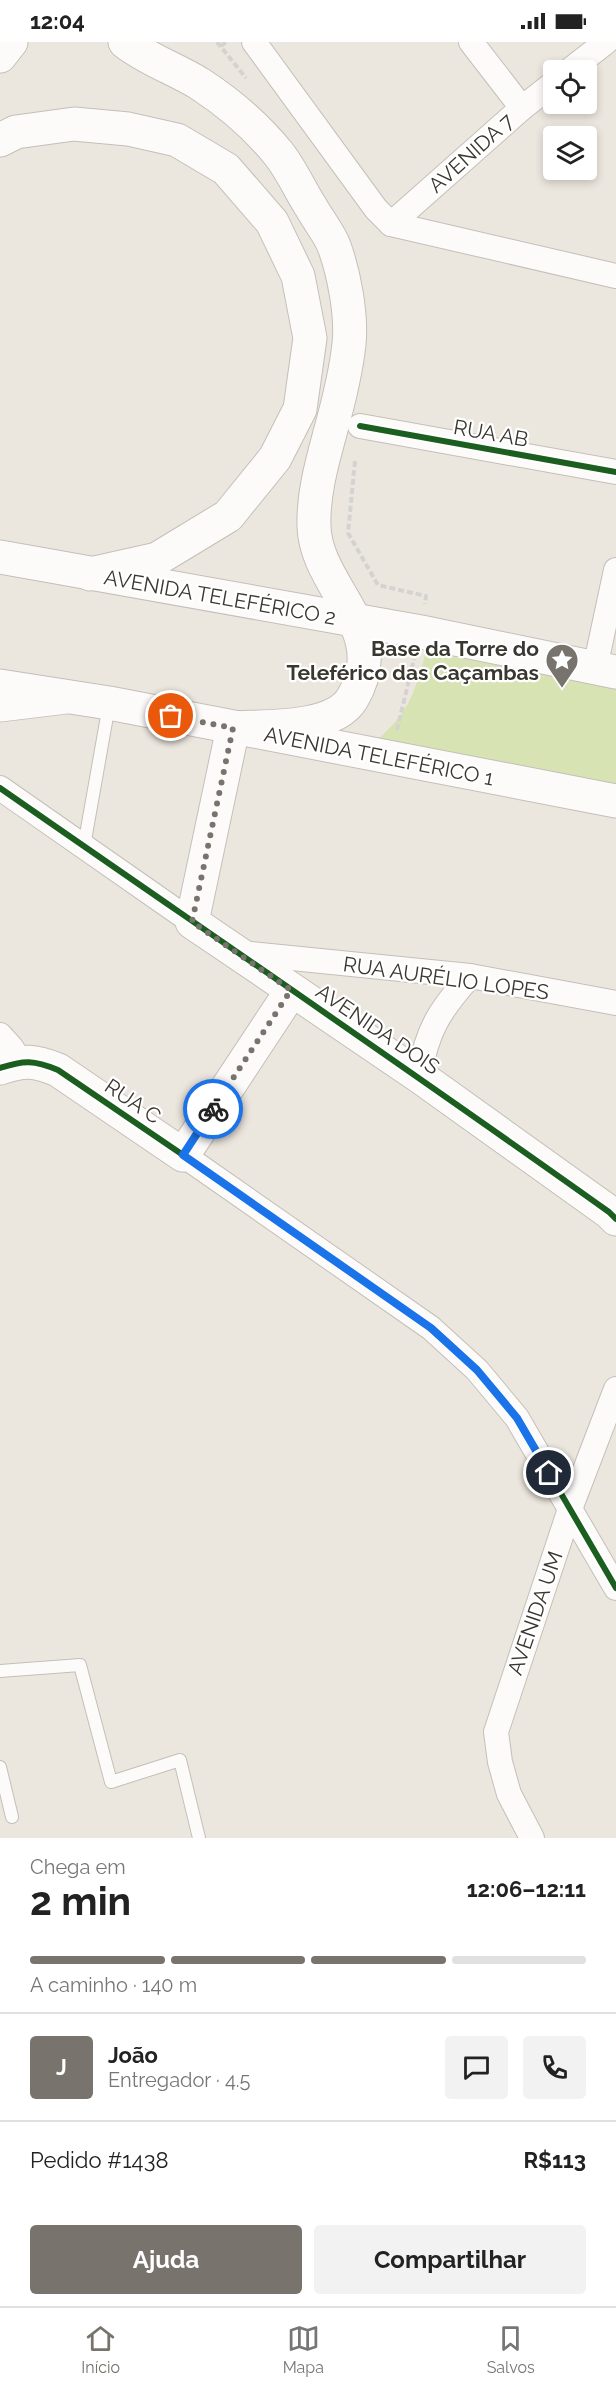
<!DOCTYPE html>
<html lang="pt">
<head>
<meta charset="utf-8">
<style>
  :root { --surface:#fff; --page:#f2f2f2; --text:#222; --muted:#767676; --line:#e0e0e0; --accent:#78746d }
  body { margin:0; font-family:Raleway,sans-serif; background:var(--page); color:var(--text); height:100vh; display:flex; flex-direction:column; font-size:22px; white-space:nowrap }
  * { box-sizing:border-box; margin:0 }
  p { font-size:20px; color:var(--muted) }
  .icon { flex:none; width:33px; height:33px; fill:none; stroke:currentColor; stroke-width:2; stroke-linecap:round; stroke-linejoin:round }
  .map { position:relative; height:1796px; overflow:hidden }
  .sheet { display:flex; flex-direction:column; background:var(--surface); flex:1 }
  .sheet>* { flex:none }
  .tools { position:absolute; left:543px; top:18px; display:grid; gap:12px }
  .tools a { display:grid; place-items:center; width:54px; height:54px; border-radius:6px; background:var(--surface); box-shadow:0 3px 9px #0003; font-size:30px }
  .pin { position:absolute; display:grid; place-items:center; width:51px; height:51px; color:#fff; margin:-26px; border:3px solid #fff; border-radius:50%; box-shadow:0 2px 6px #0007 }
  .courier { position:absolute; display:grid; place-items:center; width:60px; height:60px; margin:-30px; border:4px solid #1a73e8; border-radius:50%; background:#fff; color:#222; box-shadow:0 2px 8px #0007 }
  .overview em { font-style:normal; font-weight:700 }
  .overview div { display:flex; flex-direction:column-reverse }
  .overview { display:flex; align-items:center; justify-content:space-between; height:102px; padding:0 30px }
  h1 { font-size:39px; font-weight:700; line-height:45px }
  .bar { display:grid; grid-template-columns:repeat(4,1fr); gap:9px 6px; align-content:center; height:72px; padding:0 30px }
  .bar i { height:8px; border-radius:4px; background:var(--line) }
  .bar .current { background:var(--accent) }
  .bar p { grid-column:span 4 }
  .line { display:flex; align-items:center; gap:15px; padding:0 30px; border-top:2px solid var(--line) }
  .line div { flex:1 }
  .round { display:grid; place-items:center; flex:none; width:63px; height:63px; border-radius:6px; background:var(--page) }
  .action { display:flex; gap:12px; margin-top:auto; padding:12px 30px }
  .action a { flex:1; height:69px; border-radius:6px; background:var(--accent); color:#fff; font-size:24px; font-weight:700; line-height:69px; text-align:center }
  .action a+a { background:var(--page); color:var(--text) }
  .status { display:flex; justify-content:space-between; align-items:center; height:42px; padding:0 30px; background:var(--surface); direction:ltr }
  .status svg { height:16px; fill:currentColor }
  .menu { display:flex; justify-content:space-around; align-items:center; height:84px; border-top:2px solid var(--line); background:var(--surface); font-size:16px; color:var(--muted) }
  .menu a { display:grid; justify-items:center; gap:3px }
  .menu .current { color:var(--accent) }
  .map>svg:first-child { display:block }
</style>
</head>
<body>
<div class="status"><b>12:04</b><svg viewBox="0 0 49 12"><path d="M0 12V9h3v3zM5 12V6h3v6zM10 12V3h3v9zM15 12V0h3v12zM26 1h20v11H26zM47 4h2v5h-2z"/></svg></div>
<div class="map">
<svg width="616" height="1796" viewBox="0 0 616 1796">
  <rect width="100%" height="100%" fill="#ece7de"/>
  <path fill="#d8e3b4" d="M 426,610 L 616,645 L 616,749 L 370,704 C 409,671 412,658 426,610 Z"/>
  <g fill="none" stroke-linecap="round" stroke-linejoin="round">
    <g stroke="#c3bfb9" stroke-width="14">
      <g id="lane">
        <path d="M 84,804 L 109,663"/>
        <path d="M 0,1629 L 80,1623 L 111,1740 L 180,1718 L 199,1796"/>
        <path d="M 0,1725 L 12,1775"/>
      </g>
    </g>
    <g stroke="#c3bfb9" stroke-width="26">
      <g id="street">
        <path d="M 254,0 L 376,167 L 391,182"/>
        <path d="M 471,0 L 522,66"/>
        <path d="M 570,28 L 606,0"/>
        <path d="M 391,182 L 616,234"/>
        <path d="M 391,182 L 522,66 L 554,41"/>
        <path d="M 360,384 L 616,430"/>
        <path d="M 595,626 L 616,528"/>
        <path d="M 0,746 L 192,880"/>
        <path d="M 241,911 L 470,934 L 616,961"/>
        <path d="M 0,993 L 11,1005 L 20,1019"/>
        <path d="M 419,1034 C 427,988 439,969 470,934"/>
        <path d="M 183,1113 L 431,1286 L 477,1328 L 517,1376 L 616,1546"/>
        <path d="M 532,1796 L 509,1752 L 500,1720 L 496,1690 L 570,1467 L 616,1347"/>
      </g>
    </g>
    <g stroke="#c3bfb9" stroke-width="35">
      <g id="secondary">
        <path d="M 0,515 L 421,590 L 616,630"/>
        <path d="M 0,644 L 109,661 L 616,759"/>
        <path d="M 233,686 L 192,880 L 419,1034 L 609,1170 L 616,1177"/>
        <path d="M 0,1026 C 24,1018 34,1018 58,1028 L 183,1113 L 292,948"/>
      </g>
    </g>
    <g stroke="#c3bfb9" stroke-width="35">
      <g id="highway">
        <path d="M 125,0 C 148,18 176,27 200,42 C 229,61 256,84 278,111 C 291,127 300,148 311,165 C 318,178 329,191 334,204 C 344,231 352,273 349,302 C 346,331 338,362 330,391 C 322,421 313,452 314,484 C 315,545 394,589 352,657 C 333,688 265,684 233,686"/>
        <path d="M 0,14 L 11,0"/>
        <path d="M 0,98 L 16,90 L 74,82 L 128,87 L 177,98 L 226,127 L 272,180 L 298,234 L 310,296 L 300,367 L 275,416 L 228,474 L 157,517 L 90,532"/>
        <path d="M 0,663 L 66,655"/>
      </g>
    </g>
    <g stroke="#d4d3d0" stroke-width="4" stroke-dasharray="6 3" stroke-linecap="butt">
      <path d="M 217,0 L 246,36"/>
      <path d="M 221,4 L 226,0"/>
      <path d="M 355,419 L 348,491 L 378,543 L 426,554 L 425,562"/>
      <path d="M 397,688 L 414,617"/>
    </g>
    <use href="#lane" stroke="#fcfbfa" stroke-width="12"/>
    <use href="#street" stroke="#fcfbfa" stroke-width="24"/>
    <use href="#secondary" stroke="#fcfbfa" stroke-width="33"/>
    <use href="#highway" stroke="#fcfbfa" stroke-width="33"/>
    <g stroke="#fff" stroke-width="10">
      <g id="cycleway">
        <path d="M 360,384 L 616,430"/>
        <path d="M 0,746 C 203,887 407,1026 609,1170 L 616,1177"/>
        <path d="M 0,1026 C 24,1018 34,1018 58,1028 L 183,1113 L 431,1286 L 477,1328 L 517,1376 L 616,1546"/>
      </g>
    </g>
    <use href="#cycleway" stroke="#1b5e20" stroke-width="6"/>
  </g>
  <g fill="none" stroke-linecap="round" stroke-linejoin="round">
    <path stroke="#78746d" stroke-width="6" stroke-dasharray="0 10.8" d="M 171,674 L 233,686 L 192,880 L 291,948 L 213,1067"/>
    <path stroke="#1a73e8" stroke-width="8" d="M 213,1067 L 183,1113 L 431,1286 L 477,1328 L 517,1376 L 549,1431"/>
  </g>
  <defs>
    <g id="sight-pin" transform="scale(1.725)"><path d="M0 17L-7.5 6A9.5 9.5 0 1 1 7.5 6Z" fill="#78746d" stroke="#fff"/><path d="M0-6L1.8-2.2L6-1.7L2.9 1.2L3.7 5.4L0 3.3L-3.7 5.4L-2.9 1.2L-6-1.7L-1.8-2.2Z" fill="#fff"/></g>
  </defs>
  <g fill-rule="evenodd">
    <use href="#sight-pin" x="562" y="618"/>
  </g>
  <g text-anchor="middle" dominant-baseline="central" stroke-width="4.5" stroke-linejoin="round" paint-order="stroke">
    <g font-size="21" fill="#3a3630" stroke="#fff">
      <text transform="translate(471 111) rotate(-42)">AVENIDA 7</text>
      <text transform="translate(491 391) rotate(10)">RUA AB</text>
      <text transform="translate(220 555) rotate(10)">AVENIDA TELEFÉRICO 2</text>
      <text transform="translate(379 714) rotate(11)">AVENIDA TELEFÉRICO 1</text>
      <text transform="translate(446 936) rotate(8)">RUA AURÉLIO LOPES</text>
      <text transform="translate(378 987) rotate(34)">AVENIDA DOIS</text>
      <text transform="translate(133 1059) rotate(34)">RUA C</text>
      <text transform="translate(535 1571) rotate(-71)">AVENIDA UM</text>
    </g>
    <g font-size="21" font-weight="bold" fill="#3a3630" stroke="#fff" text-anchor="end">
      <text x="539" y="606">Base da Torre do<tspan x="539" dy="24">Teleférico das Caçambas</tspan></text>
    </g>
  </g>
</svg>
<div class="tools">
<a><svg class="icon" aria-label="locate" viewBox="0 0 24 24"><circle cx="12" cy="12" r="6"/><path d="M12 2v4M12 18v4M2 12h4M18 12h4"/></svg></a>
<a><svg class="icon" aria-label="layers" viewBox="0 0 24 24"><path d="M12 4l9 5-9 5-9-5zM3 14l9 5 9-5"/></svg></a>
</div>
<div class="pin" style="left:171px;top:674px;background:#ea580c"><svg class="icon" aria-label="bag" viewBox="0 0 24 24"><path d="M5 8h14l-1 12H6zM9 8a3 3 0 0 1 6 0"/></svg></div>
<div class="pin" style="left:549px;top:1431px;background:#1f2937"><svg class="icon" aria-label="home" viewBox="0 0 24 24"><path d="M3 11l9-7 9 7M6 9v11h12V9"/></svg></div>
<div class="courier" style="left:213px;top:1067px"><svg class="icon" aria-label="bike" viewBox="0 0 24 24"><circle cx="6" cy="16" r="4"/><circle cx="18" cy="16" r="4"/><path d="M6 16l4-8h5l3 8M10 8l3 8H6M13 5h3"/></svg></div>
</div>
<section class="sheet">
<div class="overview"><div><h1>2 min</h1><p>Chega em</p></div><em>12:06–12:11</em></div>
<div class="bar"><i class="current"></i><i class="current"></i><i class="current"></i><i></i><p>A caminho · 140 m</p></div>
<div class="line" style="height:108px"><b class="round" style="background:var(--accent);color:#fff">J</b><div><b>João</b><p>Entregador · 4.5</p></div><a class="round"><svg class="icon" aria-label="chat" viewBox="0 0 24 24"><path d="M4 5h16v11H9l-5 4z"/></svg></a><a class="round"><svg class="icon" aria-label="phone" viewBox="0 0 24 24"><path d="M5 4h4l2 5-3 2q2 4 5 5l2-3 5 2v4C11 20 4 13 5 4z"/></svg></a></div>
<div class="line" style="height:78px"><div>Pedido #1438</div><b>R$113</b></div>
<div class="action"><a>Ajuda</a><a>Compartilhar</a></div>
</section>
<nav class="menu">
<a class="current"><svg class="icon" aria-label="home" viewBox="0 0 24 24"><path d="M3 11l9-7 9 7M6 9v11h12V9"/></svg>Início</a>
<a><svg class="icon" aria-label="map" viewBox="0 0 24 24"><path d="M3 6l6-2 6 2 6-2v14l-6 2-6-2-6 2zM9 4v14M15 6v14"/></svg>Mapa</a>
<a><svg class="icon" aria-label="saved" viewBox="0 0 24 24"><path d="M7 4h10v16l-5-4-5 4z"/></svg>Salvos</a>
</nav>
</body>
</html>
